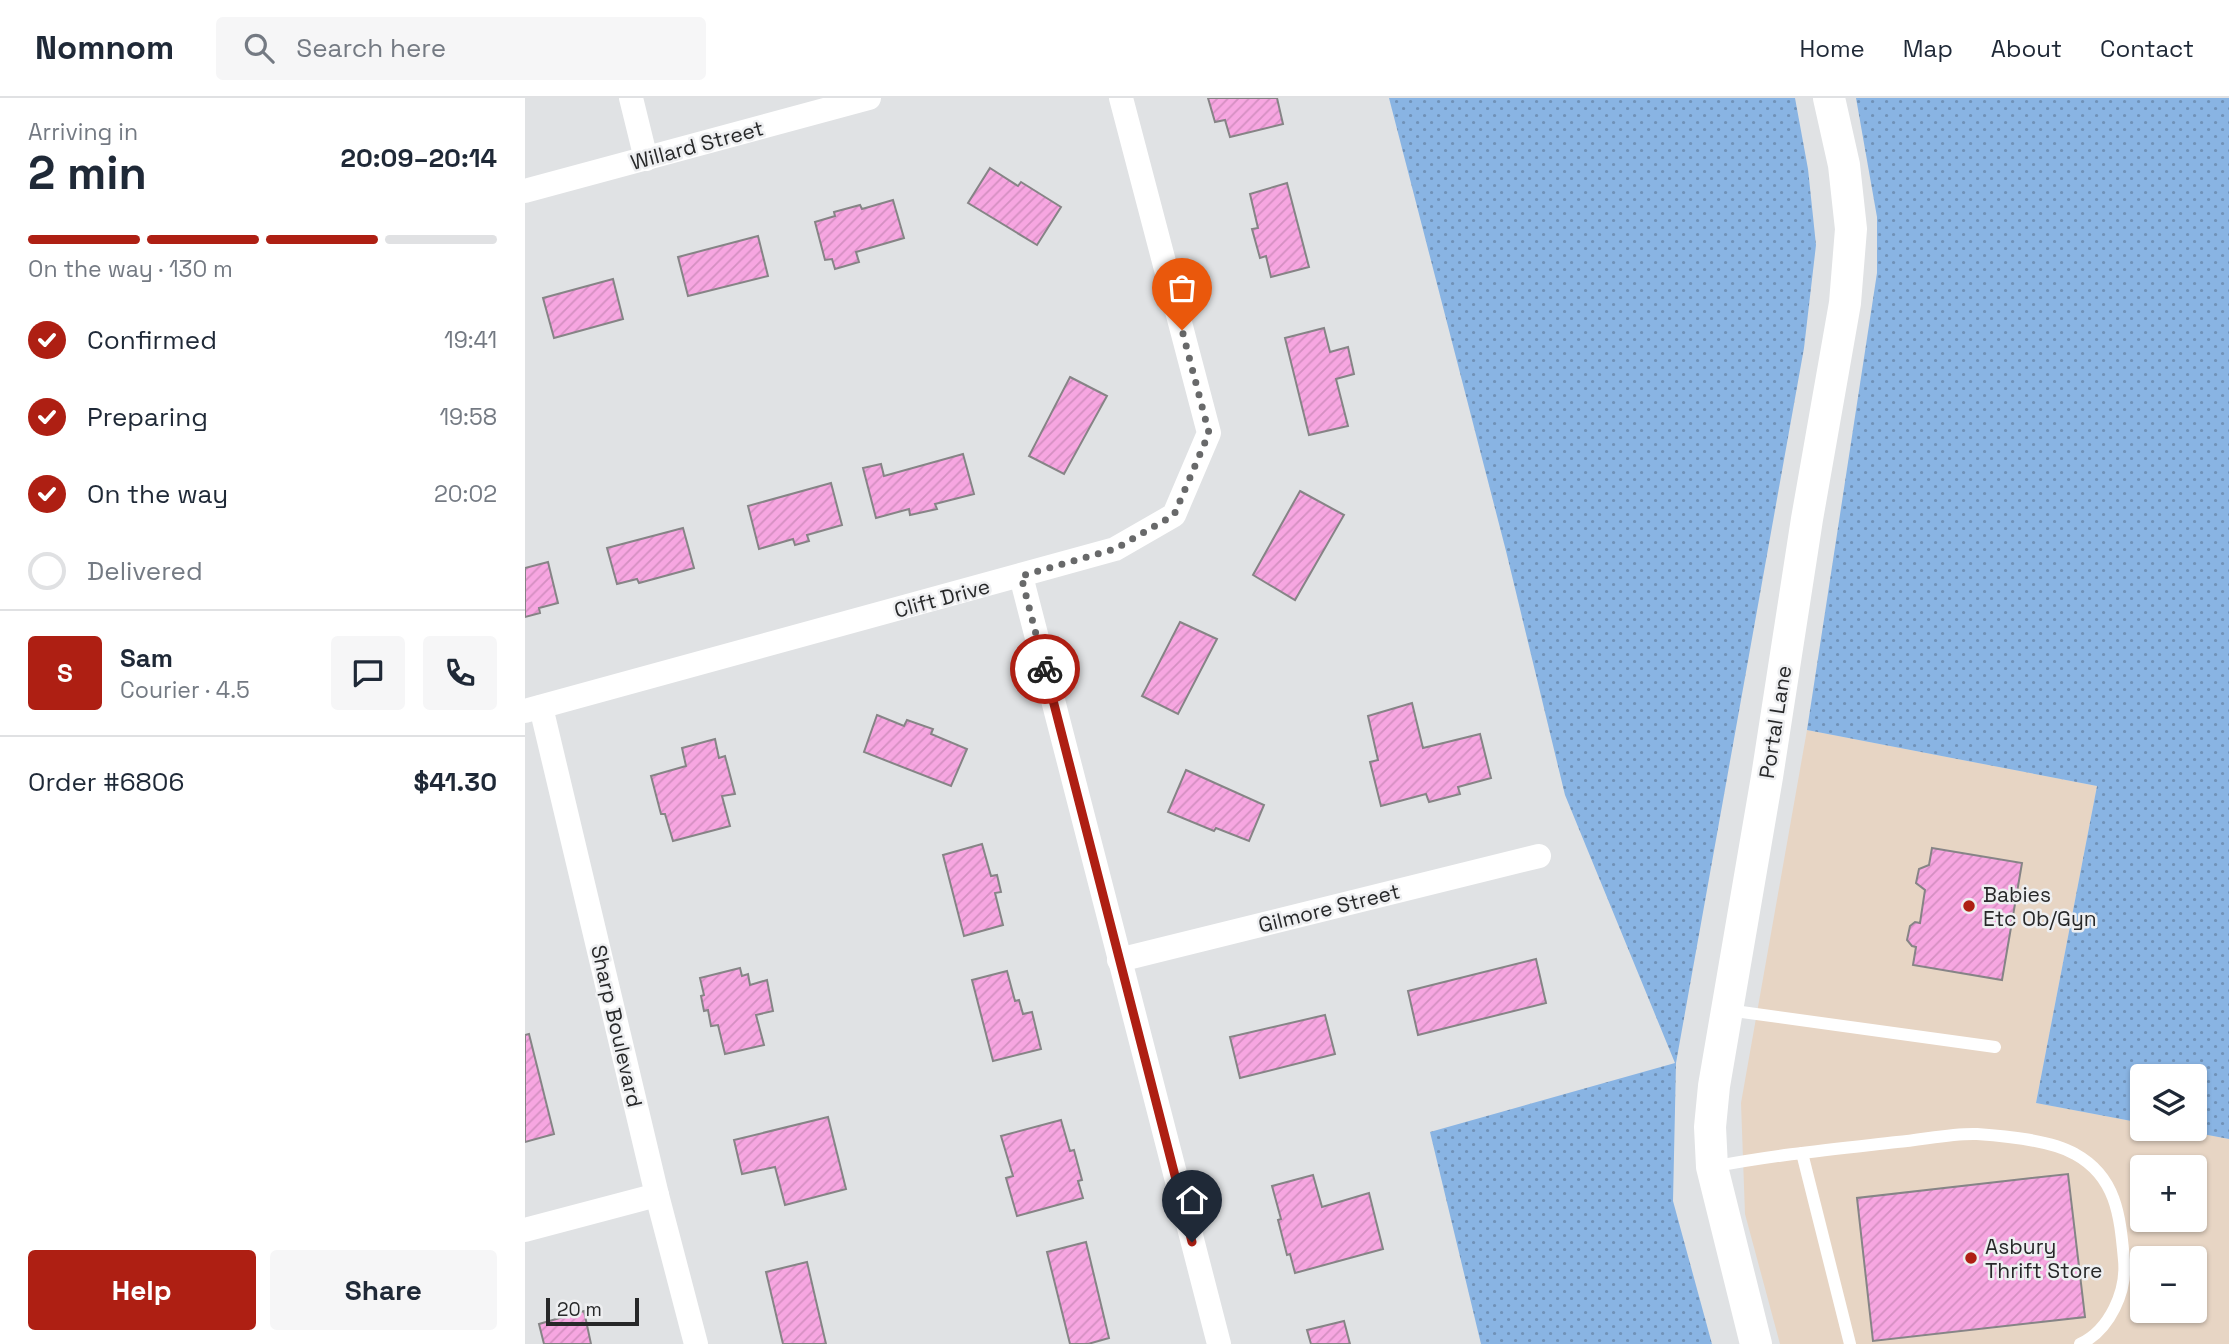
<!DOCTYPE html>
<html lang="en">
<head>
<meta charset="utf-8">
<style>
  :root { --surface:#fff; --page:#f6f6f7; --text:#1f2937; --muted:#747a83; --line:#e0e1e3; --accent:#ae1f13 }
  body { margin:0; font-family:"Space Grotesk",sans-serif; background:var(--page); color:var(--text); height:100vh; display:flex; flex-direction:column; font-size:26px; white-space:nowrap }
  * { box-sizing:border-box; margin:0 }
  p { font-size:23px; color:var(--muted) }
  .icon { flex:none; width:38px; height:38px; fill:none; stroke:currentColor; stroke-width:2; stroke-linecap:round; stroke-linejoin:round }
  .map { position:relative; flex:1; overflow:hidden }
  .panel { display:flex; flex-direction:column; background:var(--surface); width:525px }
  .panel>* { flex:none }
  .controls { position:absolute; left:1605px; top:966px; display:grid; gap:14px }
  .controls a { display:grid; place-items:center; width:77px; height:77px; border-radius:7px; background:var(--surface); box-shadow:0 2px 5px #0004; font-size:35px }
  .scale { position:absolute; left:21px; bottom:18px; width:93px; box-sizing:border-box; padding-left:7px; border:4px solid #272829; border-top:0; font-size:19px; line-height:24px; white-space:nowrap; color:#272829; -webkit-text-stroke:5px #eeeff1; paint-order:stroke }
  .pin { position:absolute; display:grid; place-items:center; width:60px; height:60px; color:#fff; margin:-72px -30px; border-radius:50% 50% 50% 0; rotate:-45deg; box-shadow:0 0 7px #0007 }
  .pin .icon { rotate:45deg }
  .courier { position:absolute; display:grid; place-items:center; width:70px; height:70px; margin:-35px; border:5px solid #ae1f13; border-radius:50%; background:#fff; color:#222; box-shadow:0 2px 9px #0007 }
  .headline em { font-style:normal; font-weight:800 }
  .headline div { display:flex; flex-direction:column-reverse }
  .headline { display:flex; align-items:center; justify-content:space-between; height:119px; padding:0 28px }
  h1 { font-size:46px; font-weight:800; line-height:52px }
  .bar { display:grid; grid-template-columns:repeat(4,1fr); gap:10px 7px; align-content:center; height:84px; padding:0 28px }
  .bar i { height:9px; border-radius:5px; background:var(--line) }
  .bar .on { background:var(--accent) }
  .bar p { grid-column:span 4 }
  .line { display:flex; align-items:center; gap:18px; padding:0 28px; border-top:2px solid var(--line) }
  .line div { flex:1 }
  .round { display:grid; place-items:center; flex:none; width:74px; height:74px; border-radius:7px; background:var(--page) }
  ol { padding:0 28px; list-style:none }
  li { display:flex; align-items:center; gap:21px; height:77px }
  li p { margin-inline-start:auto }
  li .icon { padding:7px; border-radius:50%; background:var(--accent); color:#fff; stroke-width:4 }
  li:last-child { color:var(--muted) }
  li i { width:38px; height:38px; border:4px solid var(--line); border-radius:50% }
  .cta { display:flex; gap:14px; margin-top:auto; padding:14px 28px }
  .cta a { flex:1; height:80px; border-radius:7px; background:var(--accent); color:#fff; font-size:28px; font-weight:800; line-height:80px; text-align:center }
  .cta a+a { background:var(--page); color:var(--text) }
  header { display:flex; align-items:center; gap:42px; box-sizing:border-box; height:98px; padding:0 35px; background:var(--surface); border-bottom:2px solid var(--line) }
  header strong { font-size:33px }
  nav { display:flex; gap:38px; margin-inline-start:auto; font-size:24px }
  .search { width:490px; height:63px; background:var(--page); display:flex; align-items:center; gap:18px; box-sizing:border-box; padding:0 24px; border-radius:7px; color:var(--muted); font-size:26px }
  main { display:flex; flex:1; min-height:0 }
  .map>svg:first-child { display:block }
</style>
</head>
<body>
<header>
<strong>Nomnom</strong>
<div class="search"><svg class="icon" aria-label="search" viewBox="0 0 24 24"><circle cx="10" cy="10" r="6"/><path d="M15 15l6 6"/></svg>Search here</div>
<nav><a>Home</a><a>Map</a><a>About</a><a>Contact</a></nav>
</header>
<main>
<section class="panel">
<div class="headline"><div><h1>2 min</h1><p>Arriving in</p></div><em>20:09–20:14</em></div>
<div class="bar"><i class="on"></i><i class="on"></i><i class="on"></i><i></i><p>On the way · 130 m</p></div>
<ol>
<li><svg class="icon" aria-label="check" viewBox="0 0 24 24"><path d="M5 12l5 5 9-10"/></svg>Confirmed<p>19:41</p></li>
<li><svg class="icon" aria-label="check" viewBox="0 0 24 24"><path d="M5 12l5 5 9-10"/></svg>Preparing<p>19:58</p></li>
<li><svg class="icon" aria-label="check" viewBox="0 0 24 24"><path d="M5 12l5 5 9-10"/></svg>On the way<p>20:02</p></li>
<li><i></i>Delivered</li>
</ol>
<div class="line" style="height:126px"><b class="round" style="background:var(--accent);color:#fff">S</b><div><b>Sam</b><p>Courier · 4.5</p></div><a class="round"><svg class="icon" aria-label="chat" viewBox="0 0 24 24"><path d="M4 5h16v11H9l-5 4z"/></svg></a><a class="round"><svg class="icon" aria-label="phone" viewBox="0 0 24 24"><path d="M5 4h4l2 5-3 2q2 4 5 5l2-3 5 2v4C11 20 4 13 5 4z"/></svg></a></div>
<div class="line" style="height:91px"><div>Order #6806</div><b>$41.30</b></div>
<div class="cta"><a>Help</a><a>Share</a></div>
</section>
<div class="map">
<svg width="1704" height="1246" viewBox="0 0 1704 1246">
  <defs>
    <pattern id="grass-dots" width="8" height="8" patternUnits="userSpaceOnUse" patternTransform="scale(1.75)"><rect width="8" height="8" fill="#89b4e3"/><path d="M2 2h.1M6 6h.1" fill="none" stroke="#7092b8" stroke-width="1.8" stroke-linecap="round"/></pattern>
    <pattern id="building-hatch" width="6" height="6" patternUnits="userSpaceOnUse" patternTransform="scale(1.75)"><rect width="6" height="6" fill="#f7a6e1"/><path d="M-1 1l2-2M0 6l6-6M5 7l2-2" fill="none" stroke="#d48fc1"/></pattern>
  </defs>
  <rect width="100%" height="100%" fill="#e0e2e4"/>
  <path fill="#e7d5c4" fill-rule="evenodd" d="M 1282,632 L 1572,688 L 1511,1005 L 1617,1025 L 1617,1031 L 1651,1031 L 1704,1041 L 1704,1246 L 1255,1246 L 1220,1116 L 1216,1005 ZM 1617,1069 L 1670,1069 L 1670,1122 L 1617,1122 ZM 1617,1160 L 1670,1160 L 1670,1213 L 1617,1213 Z"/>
  <g fill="url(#grass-dots)">
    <path d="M 864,0 L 1270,0 L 1283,71 L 1291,147 L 1279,250 L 1151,965 L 1148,1103 L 1187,1246 L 956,1246 L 905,1034 L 1150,965 L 1040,697 L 981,453 Z"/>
    <path d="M 1331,0 L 1704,0 L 1704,1041 L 1651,1031 L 1670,1031 L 1670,978 L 1617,978 L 1617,1025 L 1511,1005 L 1572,688 L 1282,632 L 1352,175 L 1352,119 Z"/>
  </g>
  <g fill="url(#building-hatch)" stroke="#868486" stroke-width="2">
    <path d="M 683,0 L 752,0 L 758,26 L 705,39 L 700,22 L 690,24 Z"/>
    <path d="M 465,70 L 493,88 L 496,84 L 536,109 L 512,147 L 443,105 Z"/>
    <path d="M 762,85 L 784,169 L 746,179 L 741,158 L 735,160 L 727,131 L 733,130 L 725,96 Z"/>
    <path d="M 368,102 L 379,140 L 331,154 L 334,164 L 310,171 L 307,161 L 300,162 L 290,124 L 310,118 L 309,114 L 335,107 L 337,111 Z"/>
    <path d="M 233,138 L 243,178 L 163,198 L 153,159 Z"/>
    <path d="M 88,181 L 98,221 L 29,240 L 18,200 Z"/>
    <path d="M 799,230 L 805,254 L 823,249 L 829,276 L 811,281 L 823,328 L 784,337 L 760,240 Z"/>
    <path d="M 545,279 L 582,298 L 539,376 L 504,358 Z"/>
    <path d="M 438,356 L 449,396 L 410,406 L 412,411 L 385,417 L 384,411 L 351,420 L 338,370 L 356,366 L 359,378 Z"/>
    <path d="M 306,385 L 317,427 L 282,437 L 284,443 L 270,447 L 268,441 L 234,451 L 223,408 Z"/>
    <path d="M 775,393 L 819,417 L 770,502 L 728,477 Z"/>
    <path d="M 158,430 L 169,470 L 114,485 L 112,481 L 92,486 L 82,450 Z"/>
    <path d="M 23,464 L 33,505 L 14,510 L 15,515 L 0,519 L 0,470 Z"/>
    <path d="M 655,524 L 692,541 L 653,616 L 617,598 Z"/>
    <path d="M 887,605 L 898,650 L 955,636 L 966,680 L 933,689 L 935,696 L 904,704 L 901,696 L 856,708 L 845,664 L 853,662 L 843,618 Z"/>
    <path d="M 352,617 L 379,628 L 382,622 L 408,631 L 406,636 L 442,651 L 426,688 L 339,654 Z"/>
    <path d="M 190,641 L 194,660 L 200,658 L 210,696 L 197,698 L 205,728 L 148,743 L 140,716 L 136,716 L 126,678 L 161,668 L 157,650 Z"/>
    <path d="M 661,672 L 739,707 L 724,743 L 691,730 L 689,733 L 643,714 Z"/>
    <path d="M 457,746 L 466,778 L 472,777 L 476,794 L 470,795 L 478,827 L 439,838 L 418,757 Z"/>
    <path d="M 1407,750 L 1497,765 L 1477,882 L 1388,867 L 1391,849 L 1387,848 L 1382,842 L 1385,828 L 1390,824 L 1395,825 L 1400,792 L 1391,785 L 1394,771 L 1404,767 Z"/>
    <path d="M 1011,861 L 1021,905 L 893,937 L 883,893 Z"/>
    <path d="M 215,870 L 217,878 L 223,876 L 225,887 L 242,882 L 248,913 L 231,917 L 239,947 L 200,956 L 193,927 L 186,928 L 183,912 L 179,913 L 176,898 L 179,897 L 175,880 Z"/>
    <path d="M 482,873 L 490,903 L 494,902 L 498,916 L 507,914 L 516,951 L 468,963 L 447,882 Z"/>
    <path d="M 800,917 L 810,956 L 715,980 L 705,939 Z"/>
    <path d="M 4,936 L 29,1036 L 0,1044 L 0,937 Z"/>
    <path d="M 303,1019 L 321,1091 L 260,1107 L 250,1069 L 217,1076 L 209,1042 Z"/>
    <path d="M 536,1022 L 545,1053 L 549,1052 L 557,1082 L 553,1083 L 558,1100 L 492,1118 L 481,1080 L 488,1078 L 476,1038 Z"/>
    <path d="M 1543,1076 L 1560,1219 L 1348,1243 L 1332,1100 Z"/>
    <path d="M 788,1077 L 797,1109 L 844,1095 L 858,1151 L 770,1175 L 765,1156 L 762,1157 L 753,1122 L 756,1121 L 747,1088 Z"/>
    <path d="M 561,1144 L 584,1240 L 563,1246 L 545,1246 L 522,1154 Z"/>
    <path d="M 282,1164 L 301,1246 L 258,1246 L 241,1174 Z"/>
    <path d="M 59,1213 L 66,1246 L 19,1246 L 14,1226 Z"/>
    <path d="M 819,1223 L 825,1246 L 786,1246 L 782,1232 Z"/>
  </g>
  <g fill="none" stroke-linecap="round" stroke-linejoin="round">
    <g stroke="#fff" stroke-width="12">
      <path d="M 1202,912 L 1470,949"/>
      <path d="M 1277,1055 L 1325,1246"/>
      <path d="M 1187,1069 C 1248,1057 1310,1051 1372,1044 C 1398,1042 1426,1035 1452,1036 C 1480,1038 1526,1042 1550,1056 C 1592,1079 1595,1119 1599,1162 C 1602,1193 1585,1232 1555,1246"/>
    </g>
    <g stroke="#fff" stroke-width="24">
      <path d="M 106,0 L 121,61"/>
      <path d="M 0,93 L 344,0"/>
      <path d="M 496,478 L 694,1246"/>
      <path d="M 16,609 L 132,1097 L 171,1246"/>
      <path d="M 0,613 L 590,451 L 649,417 L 684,335 L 596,0"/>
      <path d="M 594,862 L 1014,758"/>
      <path d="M 0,1132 L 132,1097"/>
    </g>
    <path stroke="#fff" stroke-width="32" d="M 1231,1246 L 1187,1069 L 1185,1029 L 1189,988 L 1242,679 L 1282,421 L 1320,205 L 1326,131 L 1319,67 L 1304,0"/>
  </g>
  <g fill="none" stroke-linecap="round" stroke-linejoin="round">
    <path stroke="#68696a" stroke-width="7" stroke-dasharray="0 12.6" d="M 520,571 L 496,478 L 590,451 L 649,417 L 684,335 L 657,232"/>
    <path stroke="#ae1f13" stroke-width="9" d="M 520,571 L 667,1144"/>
  </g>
  <g fill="#ae1f13" stroke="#eeeff1" stroke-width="2.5">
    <circle cx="1444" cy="808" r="7"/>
    <circle cx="1446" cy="1160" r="7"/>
  </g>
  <g text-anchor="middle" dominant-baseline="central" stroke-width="5" stroke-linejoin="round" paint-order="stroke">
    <g font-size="21" fill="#272829" stroke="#eeeff1">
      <text transform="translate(172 47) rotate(-15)">Willard Street</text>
      <text transform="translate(417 500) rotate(-15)">Clift Drive</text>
      <text transform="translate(1250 624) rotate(-81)">Portal Lane</text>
      <text transform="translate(804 810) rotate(-14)">Gilmore Street</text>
      <text transform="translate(92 928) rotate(77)">Sharp Boulevard</text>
    </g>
    <g font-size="21" fill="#272829" stroke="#eeeff1" text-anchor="start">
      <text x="1458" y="796">Babies<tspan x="1458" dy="24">Etc Ob/Gyn</tspan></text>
      <text x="1460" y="1148">Asbury<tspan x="1460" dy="24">Thrift Store</tspan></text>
    </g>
  </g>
</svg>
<div class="controls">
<a><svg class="icon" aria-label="layers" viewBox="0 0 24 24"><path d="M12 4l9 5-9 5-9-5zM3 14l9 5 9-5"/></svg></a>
<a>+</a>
<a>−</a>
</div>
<div class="scale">20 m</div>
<div class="pin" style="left:657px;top:232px;background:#ea580c"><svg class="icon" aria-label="bag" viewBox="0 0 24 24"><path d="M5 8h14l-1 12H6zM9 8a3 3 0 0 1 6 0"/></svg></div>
<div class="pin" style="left:667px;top:1144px;background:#1f2937"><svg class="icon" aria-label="home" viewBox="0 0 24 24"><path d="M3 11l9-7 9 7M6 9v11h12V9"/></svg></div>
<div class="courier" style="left:520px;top:571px"><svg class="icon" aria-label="bike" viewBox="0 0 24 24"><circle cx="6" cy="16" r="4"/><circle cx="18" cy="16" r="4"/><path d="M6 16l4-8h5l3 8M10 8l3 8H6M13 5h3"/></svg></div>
</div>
</main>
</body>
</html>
